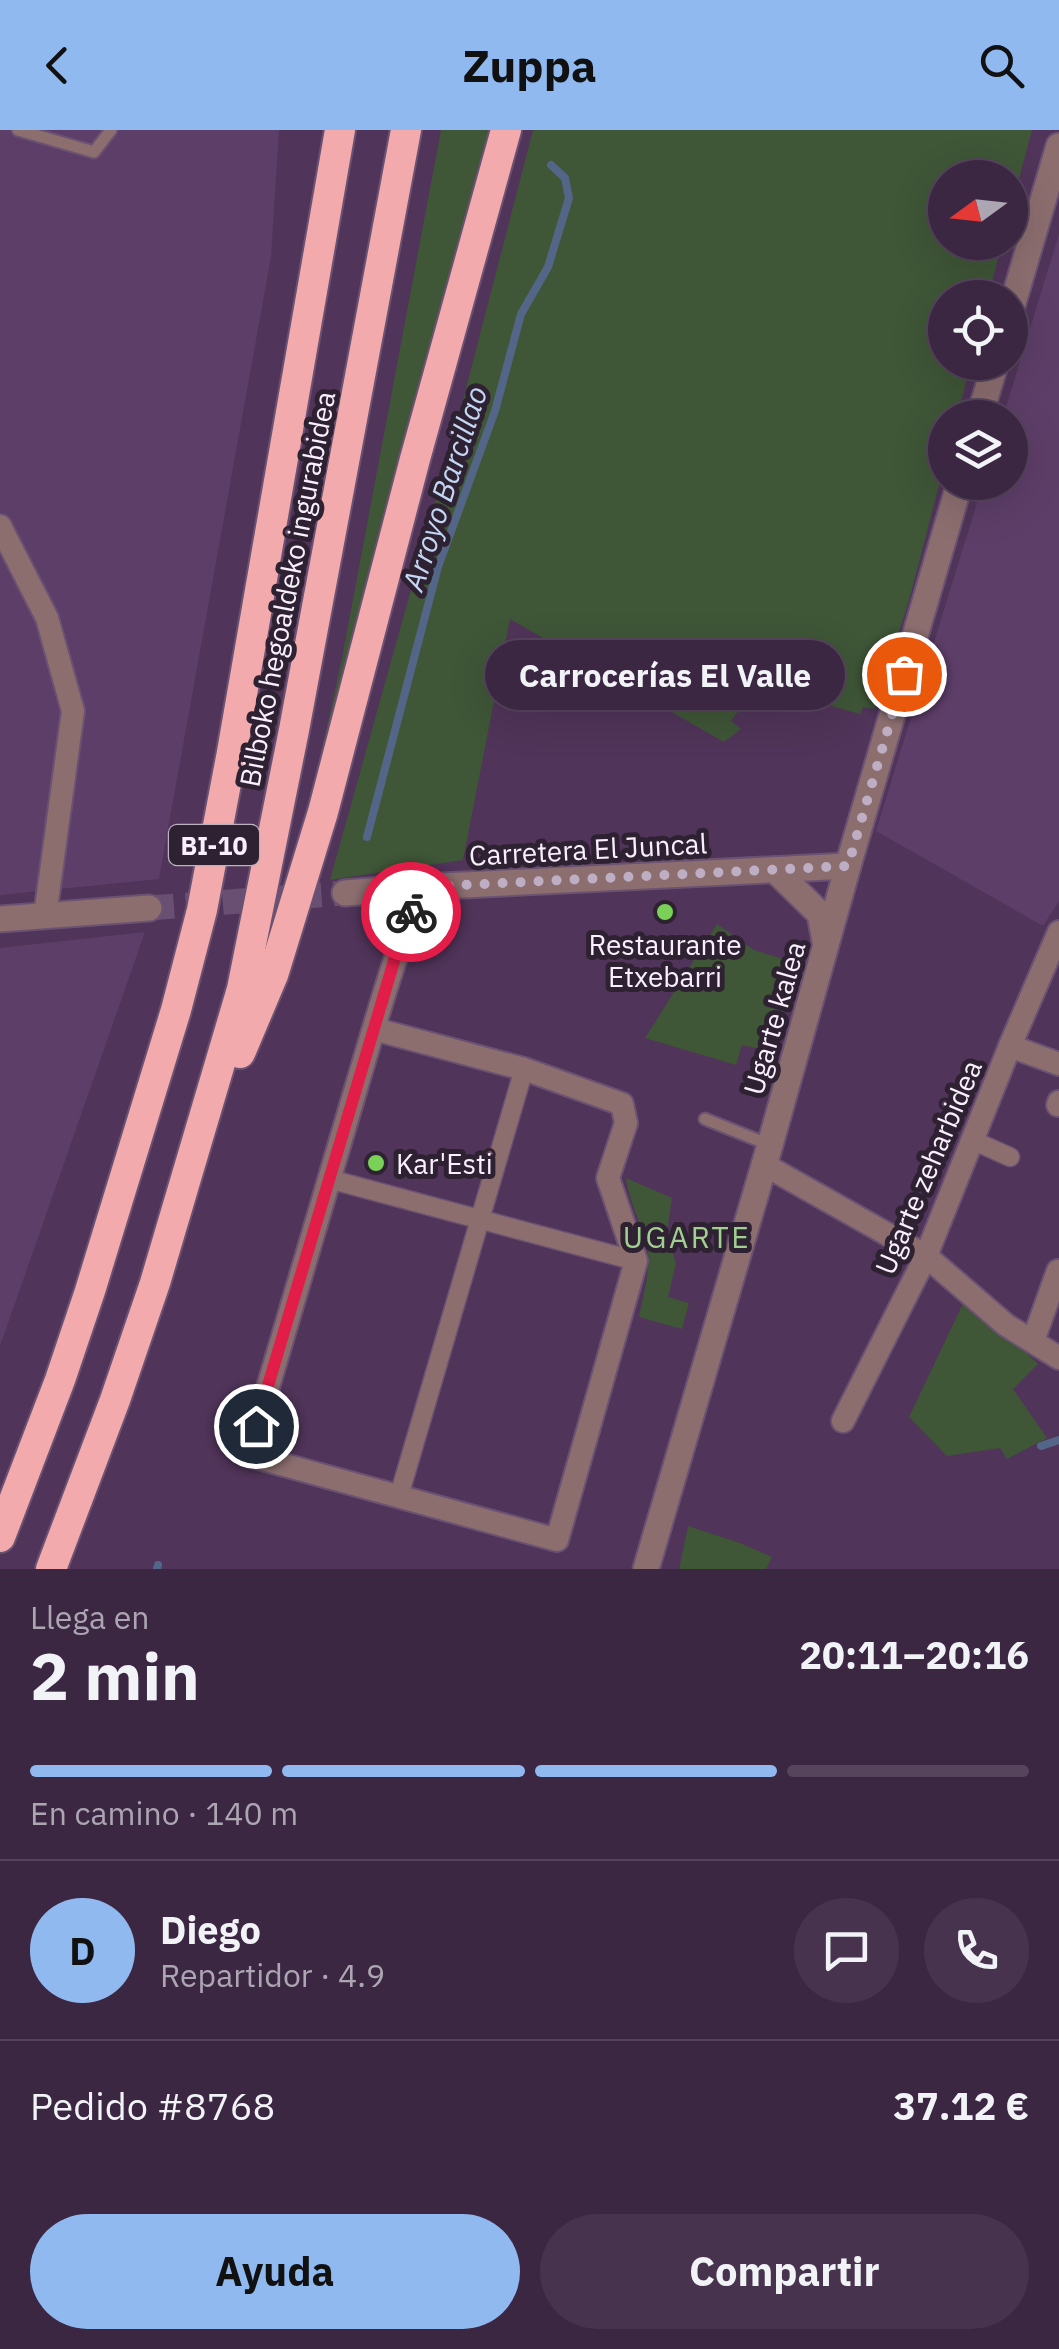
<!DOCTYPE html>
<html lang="es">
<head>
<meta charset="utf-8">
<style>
  :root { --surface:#3c2743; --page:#47334e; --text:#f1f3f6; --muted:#aca5b2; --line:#55445c; --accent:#90b9f0 }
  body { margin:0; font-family:"IBM Plex Sans",sans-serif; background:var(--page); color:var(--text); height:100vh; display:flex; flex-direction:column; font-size:38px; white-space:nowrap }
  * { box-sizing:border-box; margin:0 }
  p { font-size:32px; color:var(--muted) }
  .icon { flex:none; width:55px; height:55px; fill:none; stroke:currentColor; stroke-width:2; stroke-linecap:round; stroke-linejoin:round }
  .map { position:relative; height:1439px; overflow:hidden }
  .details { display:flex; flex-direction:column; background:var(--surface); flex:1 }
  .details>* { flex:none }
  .needle { width:65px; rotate:255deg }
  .tools { position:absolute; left:928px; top:30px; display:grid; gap:20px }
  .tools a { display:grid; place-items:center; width:100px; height:100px; border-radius:50%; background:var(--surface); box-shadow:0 10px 40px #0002,0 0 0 2px var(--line); font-size:50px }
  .pin { position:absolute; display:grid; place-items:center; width:85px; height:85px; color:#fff; margin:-42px; border:5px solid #fff; border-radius:50%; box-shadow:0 2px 10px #0007 }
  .courier { position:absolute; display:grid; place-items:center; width:100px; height:100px; margin:-50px; border:8px solid #e11d48; border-radius:50%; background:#fff; color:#222; box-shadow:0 2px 12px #0007 }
  .bubble { position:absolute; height:70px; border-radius:35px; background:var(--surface); box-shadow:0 10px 40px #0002,0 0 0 2px var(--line); font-size:32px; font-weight:700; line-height:70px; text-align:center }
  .summary em { font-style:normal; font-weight:700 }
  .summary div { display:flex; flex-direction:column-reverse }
  .summary { display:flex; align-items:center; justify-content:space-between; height:170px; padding:0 30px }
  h1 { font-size:65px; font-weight:700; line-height:75px }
  .bar { display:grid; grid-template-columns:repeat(4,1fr); gap:15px 10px; align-content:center; height:120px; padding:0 30px }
  .bar i { height:12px; border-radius:8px; background:var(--line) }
  .bar .active { background:var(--accent) }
  .bar p { grid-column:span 4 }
  .line { display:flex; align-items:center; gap:25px; padding:0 30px; border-top:2px solid var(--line) }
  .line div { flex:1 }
  .round { display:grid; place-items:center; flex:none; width:105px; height:105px; border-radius:52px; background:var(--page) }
  .primary-button { display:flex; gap:20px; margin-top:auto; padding:20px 30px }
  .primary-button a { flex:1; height:115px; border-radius:60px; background:var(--accent); color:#111; font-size:40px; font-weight:700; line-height:115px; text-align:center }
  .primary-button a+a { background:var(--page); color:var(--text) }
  header { display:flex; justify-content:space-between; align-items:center; height:130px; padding:0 30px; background:var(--accent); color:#111; font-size:45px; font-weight:700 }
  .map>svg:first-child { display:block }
</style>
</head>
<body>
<header><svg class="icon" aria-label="back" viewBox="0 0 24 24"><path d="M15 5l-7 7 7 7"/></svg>Zuppa<svg class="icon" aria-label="search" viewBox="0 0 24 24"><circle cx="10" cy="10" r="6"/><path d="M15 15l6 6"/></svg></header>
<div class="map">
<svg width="1059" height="1439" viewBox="0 0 1059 1439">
  <rect width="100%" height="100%" fill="#503459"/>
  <g fill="#5d3e68">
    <path d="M 0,0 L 279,0 L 271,127 L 159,749 L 0,765 Z"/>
    <path d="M 1059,104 L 1059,771 L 1043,796 L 876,701 L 983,353 L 1010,352 L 1010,288 L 1003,287 Z"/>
    <path d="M 145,802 L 0,1216 L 0,818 Z"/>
  </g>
  <g fill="#3f5637">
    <path d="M 441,0 L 493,0 L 351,530 L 320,628 L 342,528 Z"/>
    <path d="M 533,0 L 1032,0 L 1010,83 L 1010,48 L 945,48 L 945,112 L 1002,113 L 988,167 L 945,168 L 945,232 L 971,233 L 957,287 L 945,288 L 945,332 L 910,467 L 875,579 L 863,577 L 860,584 L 821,573 L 800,582 L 759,553 L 731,591 L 741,599 L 724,612 L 510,489 L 463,730 L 330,750 L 450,320 Z"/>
    <path d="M 717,794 L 754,820 L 797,833 L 773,922 L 742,915 L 736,935 L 645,908 Z"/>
    <path d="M 626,1048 L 672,1068 L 667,1102 L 676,1134 L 668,1167 L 689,1173 L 682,1199 L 639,1187 C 643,1165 652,1139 647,1116 C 641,1092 629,1072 626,1048 Z"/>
    <path d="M 967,1165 L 1038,1234 L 1013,1259 L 1047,1308 L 1007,1329 L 1000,1318 L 947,1326 L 909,1287 Z"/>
    <path d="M 688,1396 L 740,1413 L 772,1427 L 766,1439 L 679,1439 Z"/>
  </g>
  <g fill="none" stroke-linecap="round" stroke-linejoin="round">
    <g stroke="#546687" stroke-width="8">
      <path d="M 367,707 L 438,437 L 495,281 L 521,184 L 548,137 L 569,68 L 565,48 L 551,35"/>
      <path d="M 1041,1316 L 1059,1310"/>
      <path d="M 157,1439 L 158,1435"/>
    </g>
    <path stroke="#695072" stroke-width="25" stroke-dasharray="25 12" stroke-linecap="butt" d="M 149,778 L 345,763"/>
    <g stroke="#6b5273" stroke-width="15">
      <g id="service">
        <path d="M 18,0 L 94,22 L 111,0"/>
        <path d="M 705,989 L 770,1015"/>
      </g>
    </g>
    <g stroke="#6b5273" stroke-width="21">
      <g id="pedestrian">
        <path d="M 972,1010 L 1010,1027"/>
        <path d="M 329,1049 L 636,1131"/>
        <path d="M 399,1366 L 524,939"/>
      </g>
    </g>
    <g stroke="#6b5273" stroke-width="26">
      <g id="minor">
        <path d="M 0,396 L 47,488 L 73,581 L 45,786"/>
        <path d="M 374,899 L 524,939 L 622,974 L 626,993 L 608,1048 L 636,1131 L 557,1410 L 248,1325 L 357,955 C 377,888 395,822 422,757"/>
        <path d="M 1010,916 L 1059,934"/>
        <path d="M 1058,975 L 1059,972"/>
        <path d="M 763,1034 L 926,1126 L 1006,1195 L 1059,1228"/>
        <path d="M 1033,1211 L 1058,1141"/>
        <path d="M 843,1291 L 926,1126 L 1010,916 L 1059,802"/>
      </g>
    </g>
    <g stroke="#6b5273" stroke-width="29">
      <g id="tertiary">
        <path d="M 1010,183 L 1059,16"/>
        <path d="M 979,288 L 996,232"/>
        <path d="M 775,740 L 820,784 L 825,811"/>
        <path d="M 345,763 L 422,757 L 848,736"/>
        <path d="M 0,789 L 149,778"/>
        <path d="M 646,1439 L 770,1015 L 848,736 L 960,352"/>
      </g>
    </g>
    <g stroke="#6b5273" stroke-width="34">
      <g id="motorway">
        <path d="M 240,923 L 273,845 L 323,682 L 415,329 L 506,0"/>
        <path d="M 0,1407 L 60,1250 L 90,1161 L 176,880 L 202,780 L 232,622 L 340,0"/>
        <path d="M 51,1439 L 115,1270 L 155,1153 L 242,859 L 294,600 L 406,0"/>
      </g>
    </g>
    <use href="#service" stroke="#8c6e6f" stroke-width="11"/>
    <use href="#pedestrian" stroke="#8c6e6f" stroke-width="18"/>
    <use href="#minor" stroke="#8c6e6f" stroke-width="22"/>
    <use href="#tertiary" stroke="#8c6e6f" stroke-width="25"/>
    <use href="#motorway" stroke="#f2aaac" stroke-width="30"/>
  </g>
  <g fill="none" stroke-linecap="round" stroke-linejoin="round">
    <path stroke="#beaec4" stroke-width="10" stroke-dasharray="0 18" d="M 411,782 L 422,757 L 848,736 L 904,544"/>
    <path stroke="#e11d48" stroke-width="12" d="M 256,1296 L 402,804 L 411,782"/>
  </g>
  <g fill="#7ad157" stroke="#2e2232" stroke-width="4">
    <circle cx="665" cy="782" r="10"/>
    <circle cx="376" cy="1033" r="10"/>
  </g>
  <g text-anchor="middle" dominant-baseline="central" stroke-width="10" stroke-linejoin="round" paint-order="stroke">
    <rect fill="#2e2232" stroke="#bcb2c0" stroke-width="2.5" x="169" y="695" width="90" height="40" rx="8"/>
    <g font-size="25" font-weight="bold" fill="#f9effd">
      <text x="214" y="715">BI-10</text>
    </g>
    <g font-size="28" fill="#f9effd" stroke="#2e2232">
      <text transform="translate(287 459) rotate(-79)">Bilboko hegoaldeko ingurabidea</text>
      <text transform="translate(588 719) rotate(-3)">Carretera El Juncal</text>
      <text transform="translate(774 888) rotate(-74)">Ugarte kalea</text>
      <text transform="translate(928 1037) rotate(-67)">Ugarte zeharbidea</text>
    </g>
    <g font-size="28" fill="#f9effd" stroke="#2e2232">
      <text x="665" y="814">Restaurante<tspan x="665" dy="32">Etxebarri</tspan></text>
      <text x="396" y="1033" text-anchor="start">Kar'Esti</text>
    </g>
    <g font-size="30" font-style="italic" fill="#c3d7f4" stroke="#2e2232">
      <text transform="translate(444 358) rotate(-72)">Arroyo Barcillao</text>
    </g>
    <g font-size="30" letter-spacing="2.5" fill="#a0cf8f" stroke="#2e2232">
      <text x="687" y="1106">UGARTE</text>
    </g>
  </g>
</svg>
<div class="tools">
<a><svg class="needle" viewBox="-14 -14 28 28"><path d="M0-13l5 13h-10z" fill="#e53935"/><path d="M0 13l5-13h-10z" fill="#aca5b2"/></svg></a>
<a><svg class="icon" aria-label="locate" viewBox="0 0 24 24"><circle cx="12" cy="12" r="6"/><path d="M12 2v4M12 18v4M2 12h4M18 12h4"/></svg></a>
<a><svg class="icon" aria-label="layers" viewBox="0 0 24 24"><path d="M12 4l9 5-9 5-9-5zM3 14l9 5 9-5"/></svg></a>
</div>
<div class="pin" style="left:904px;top:544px;background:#ea580c"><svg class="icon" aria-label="bag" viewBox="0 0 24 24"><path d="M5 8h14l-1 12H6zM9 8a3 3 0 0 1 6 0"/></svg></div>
<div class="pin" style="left:256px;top:1296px;background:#1f2937"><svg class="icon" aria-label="home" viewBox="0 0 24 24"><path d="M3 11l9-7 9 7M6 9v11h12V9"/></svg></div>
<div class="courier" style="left:411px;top:782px"><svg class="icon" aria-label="bike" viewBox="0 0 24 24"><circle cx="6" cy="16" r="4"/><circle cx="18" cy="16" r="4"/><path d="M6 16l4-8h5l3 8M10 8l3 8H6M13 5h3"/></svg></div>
<div class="bubble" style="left:485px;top:510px;width:360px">Carrocerías El Valle</div>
</div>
<section class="details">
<div class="summary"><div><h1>2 min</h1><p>Llega en</p></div><em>20:11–20:16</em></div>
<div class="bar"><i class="active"></i><i class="active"></i><i class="active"></i><i></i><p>En camino · 140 m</p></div>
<div class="line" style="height:180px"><b class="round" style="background:var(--accent);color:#111">D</b><div><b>Diego</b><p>Repartidor · 4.9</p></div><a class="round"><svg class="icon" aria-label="chat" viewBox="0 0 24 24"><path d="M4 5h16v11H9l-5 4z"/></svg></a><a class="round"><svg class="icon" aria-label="phone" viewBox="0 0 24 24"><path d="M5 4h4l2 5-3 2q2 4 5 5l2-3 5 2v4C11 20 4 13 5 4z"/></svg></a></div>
<div class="line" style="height:130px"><div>Pedido #8768</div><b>37.12 €</b></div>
<div class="primary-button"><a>Ayuda</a><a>Compartir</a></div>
</section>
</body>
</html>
